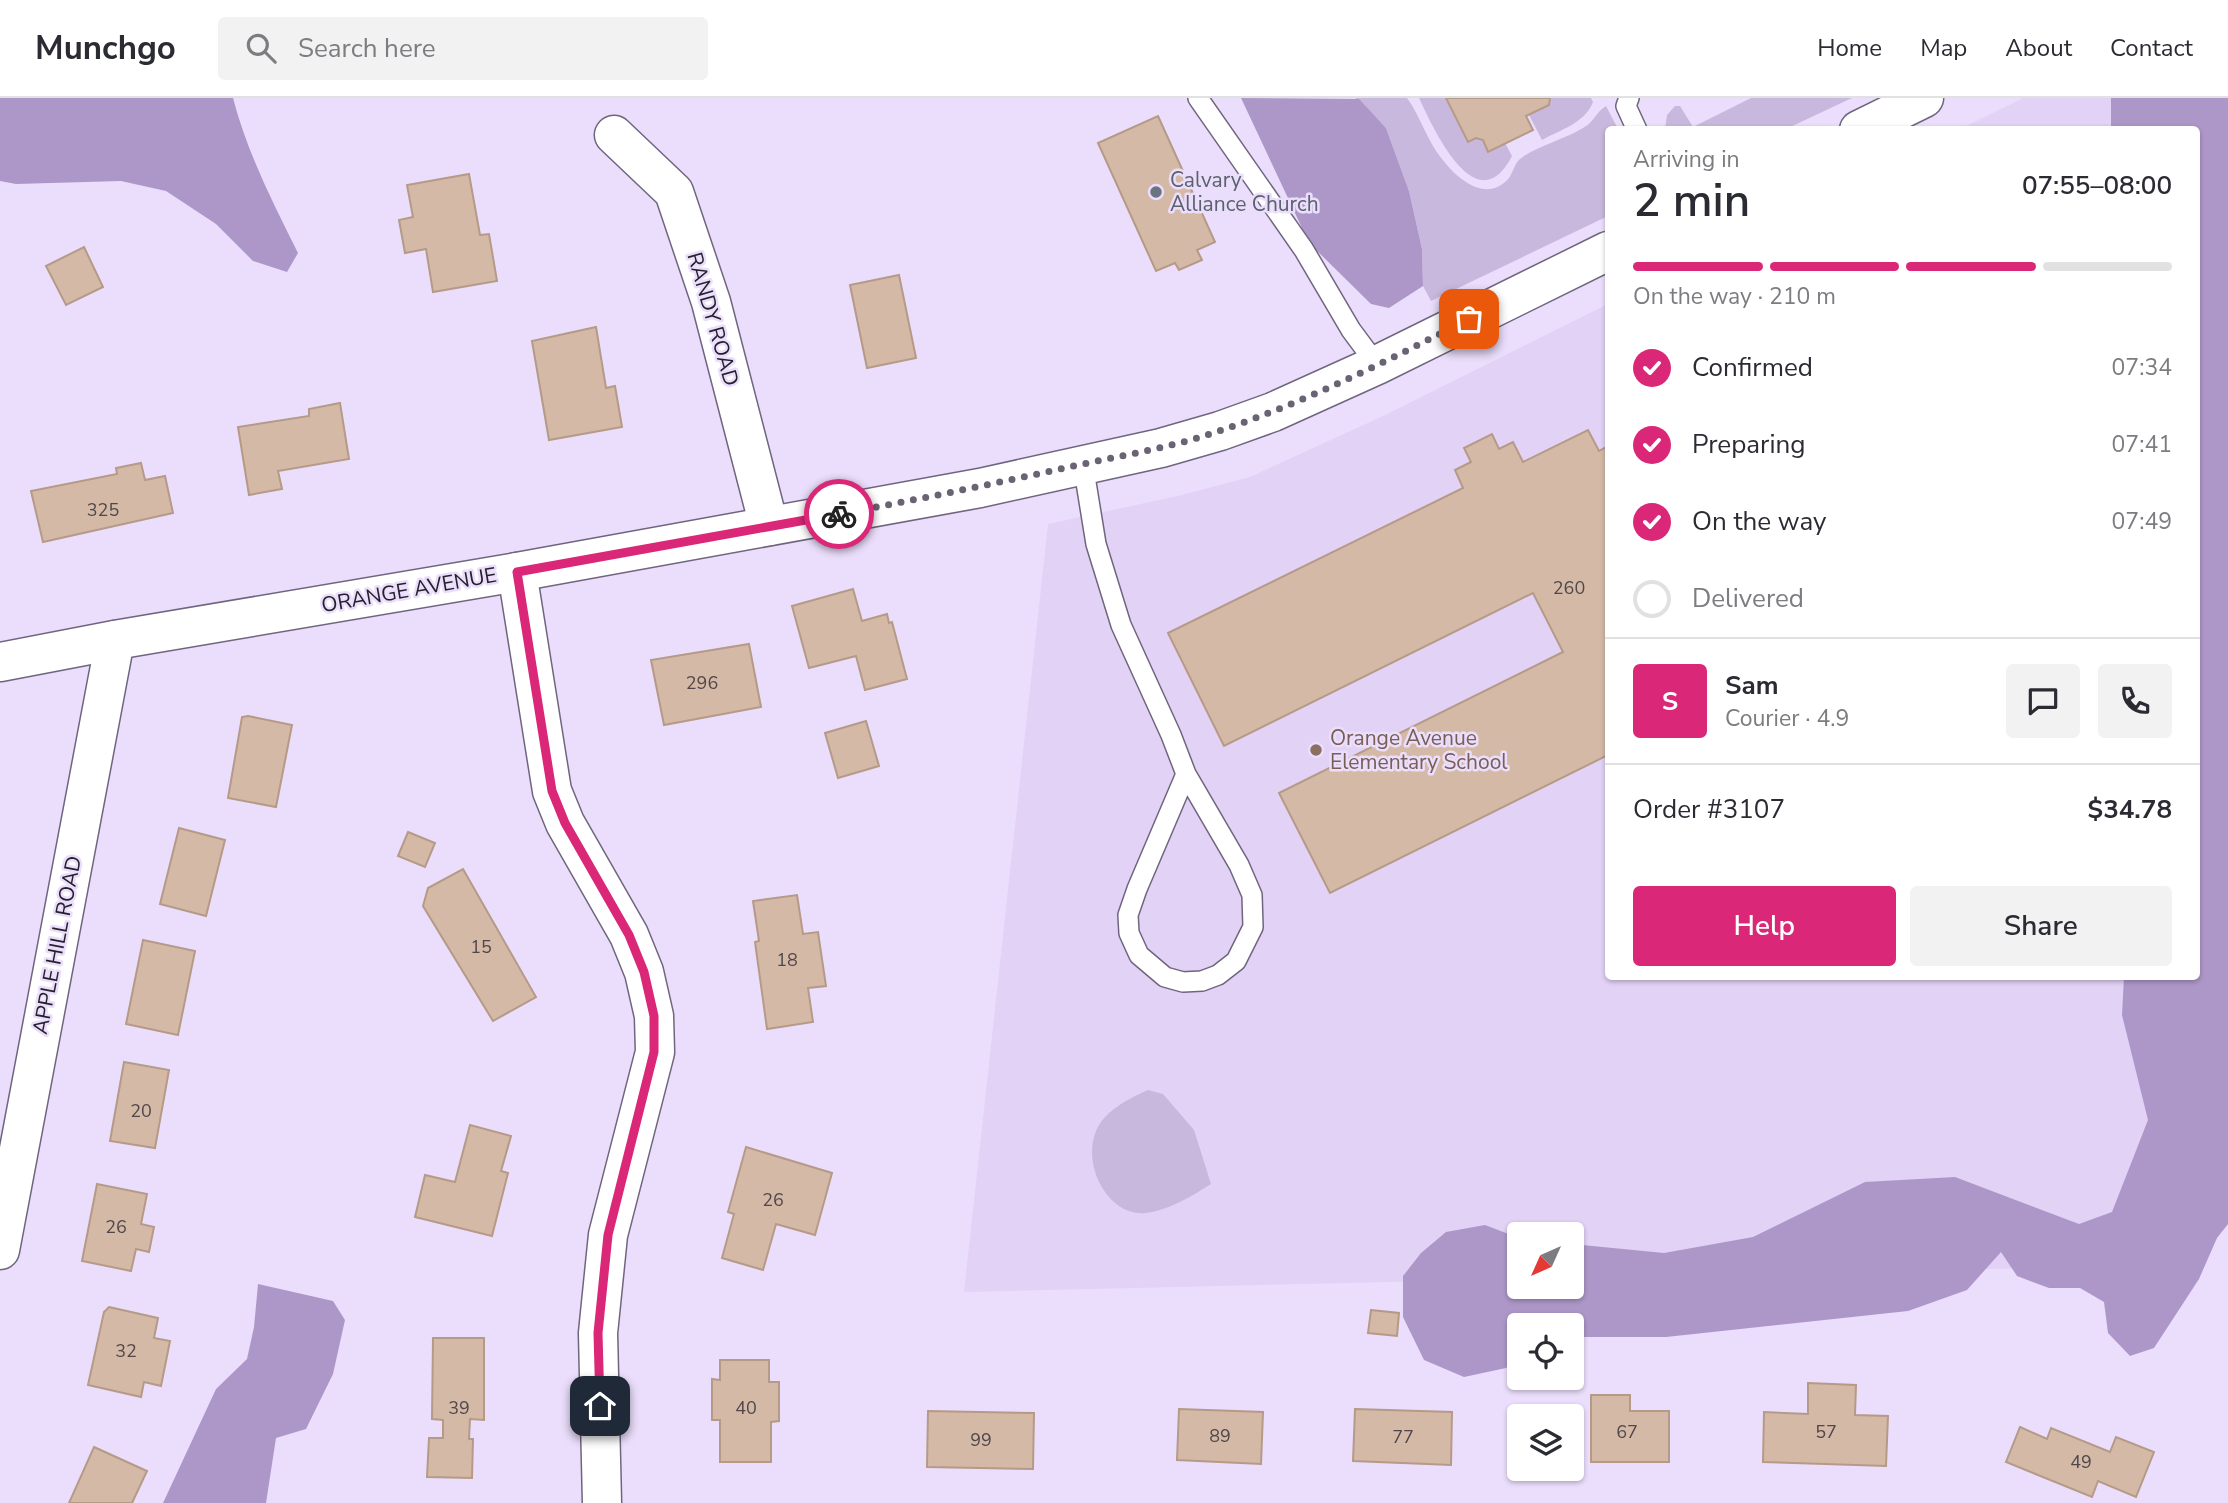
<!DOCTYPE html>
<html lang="en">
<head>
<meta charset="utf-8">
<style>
  :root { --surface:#fff; --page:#f2f2f3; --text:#2b2b33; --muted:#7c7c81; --line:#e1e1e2; --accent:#db2777 }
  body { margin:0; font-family:"Nunito Sans",sans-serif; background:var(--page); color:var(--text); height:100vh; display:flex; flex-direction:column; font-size:26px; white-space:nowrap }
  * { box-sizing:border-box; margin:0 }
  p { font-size:23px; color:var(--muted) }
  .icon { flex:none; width:38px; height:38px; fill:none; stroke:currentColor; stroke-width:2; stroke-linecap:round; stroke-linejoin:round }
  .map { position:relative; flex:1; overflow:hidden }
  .details { position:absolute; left:1605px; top:28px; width:595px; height:854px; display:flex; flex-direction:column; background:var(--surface); border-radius:7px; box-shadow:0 2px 5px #0004 }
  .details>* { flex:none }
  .needle { width:46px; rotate:225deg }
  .fabs { position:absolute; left:1507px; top:1124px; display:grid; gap:14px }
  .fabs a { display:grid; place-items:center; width:77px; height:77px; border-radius:7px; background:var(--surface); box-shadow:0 2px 5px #0004; font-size:35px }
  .pin { position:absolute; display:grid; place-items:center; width:60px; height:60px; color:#fff; margin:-30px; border-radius:14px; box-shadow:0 4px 10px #0006 }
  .courier { position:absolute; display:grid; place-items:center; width:70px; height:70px; margin:-35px; border:5px solid #db2777; border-radius:50%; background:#fff; color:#222; box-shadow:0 2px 9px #0007 }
  .overview em { font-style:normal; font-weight:600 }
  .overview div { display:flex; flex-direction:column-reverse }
  .overview { display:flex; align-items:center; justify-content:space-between; height:119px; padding:0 28px }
  h1 { font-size:46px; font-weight:600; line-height:52px }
  .bar { display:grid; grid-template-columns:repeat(4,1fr); gap:10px 7px; align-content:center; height:84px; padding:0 28px }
  .bar i { height:9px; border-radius:5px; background:var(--line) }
  .bar .current { background:var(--accent) }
  .bar p { grid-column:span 4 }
  .line { display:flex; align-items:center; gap:18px; padding:0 28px; border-top:2px solid var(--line) }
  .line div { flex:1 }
  .round { display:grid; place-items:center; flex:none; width:74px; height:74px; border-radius:7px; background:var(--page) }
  ol { padding:0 28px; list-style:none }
  li { display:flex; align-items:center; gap:21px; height:77px }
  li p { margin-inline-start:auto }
  li .icon { padding:7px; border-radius:50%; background:var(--accent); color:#fff; stroke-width:4 }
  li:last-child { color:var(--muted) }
  li i { width:38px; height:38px; border:4px solid var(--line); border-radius:50% }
  .action { display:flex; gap:14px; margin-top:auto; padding:14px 28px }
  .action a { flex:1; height:80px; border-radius:7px; background:var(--accent); color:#fff; font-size:28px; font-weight:600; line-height:80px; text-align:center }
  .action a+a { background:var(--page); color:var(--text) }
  header { display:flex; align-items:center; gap:42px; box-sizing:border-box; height:98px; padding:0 35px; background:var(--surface); border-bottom:2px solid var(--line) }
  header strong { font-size:33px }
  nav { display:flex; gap:38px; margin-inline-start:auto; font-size:24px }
  .search { width:490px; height:63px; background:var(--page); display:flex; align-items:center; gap:18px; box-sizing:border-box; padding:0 24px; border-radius:7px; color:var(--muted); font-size:26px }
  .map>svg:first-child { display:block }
</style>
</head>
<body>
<header>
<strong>Munchgo</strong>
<div class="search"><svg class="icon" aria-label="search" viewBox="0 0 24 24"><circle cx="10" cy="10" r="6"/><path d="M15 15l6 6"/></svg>Search here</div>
<nav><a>Home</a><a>Map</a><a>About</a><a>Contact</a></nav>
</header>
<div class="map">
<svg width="2228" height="1405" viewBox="0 0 2228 1405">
  <rect width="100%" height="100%" fill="#ebdefc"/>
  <path fill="#e2d2f6" d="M 2023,0 L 2228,0 L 2228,1126 L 2175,1167 L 1572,1180 L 1572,1136 L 1519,1136 L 1519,1181 L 964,1194 L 1048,426 L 1182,397 L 1250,379 L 1383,318 L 1608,206 L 1608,878 L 2196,878 L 2196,32 L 1960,31 Z"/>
  <g fill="#c9b8de">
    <path d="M 1355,0 L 1407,0 C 1421,19 1427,43 1442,61 C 1457,81 1487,106 1509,80 C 1513,74 1515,65 1520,61 C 1535,49 1565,41 1583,30 C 1593,25 1597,13 1606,8 L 1618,31 L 1608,32 L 1608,118 L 1431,203 L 1423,188 L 1422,151 L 1409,93 L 1386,30 Z"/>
    <path d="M 1419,0 L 1446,0 L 1468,43 L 1476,40 L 1483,42 L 1489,53 L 1505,45 L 1512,58 C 1477,126 1434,32 1419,0 Z"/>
    <path d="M 1550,0 L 1591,0 L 1593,4 C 1585,25 1560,32 1542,42 L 1529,17 L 1549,7 Z"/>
    <path d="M 1751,0 L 1852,0 L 1786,31 L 1665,31 L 1667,17 L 1675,8 L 1680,8 L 1693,29 Z"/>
    <path d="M 1148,992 L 1163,996 L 1194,1032 L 1211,1086 C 1192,1098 1169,1112 1146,1115 C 1109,1119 1083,1069 1095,1036 C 1102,1014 1128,1001 1148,992 Z"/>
  </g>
  <g fill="#ad97c8">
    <path d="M 0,0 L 233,0 C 247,54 273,105 298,155 L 287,174 L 253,163 L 216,126 L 166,93 L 121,83 L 16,86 L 0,83 Z"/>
    <path d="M 1241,0 L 1359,1 L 1386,30 L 1409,93 L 1422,151 L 1423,188 L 1389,210 L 1371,206 L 1309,145 Z"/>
    <path d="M 2111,0 L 2228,0 L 2228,1126 L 2217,1140 L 2199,1181 L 2154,1250 L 2130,1258 L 2108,1235 L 2104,1204 L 2080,1190 L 2049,1190 L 2017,1178 L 2001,1154 L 1967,1192 L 1908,1213 L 1666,1239 L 1572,1239 L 1572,1227 L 1519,1227 L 1519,1260 L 1506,1270 L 1464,1279 L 1424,1262 L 1403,1219 L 1403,1178 L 1421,1155 L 1446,1134 L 1485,1127 L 1519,1140 L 1519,1188 L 1572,1188 L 1572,1146 L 1664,1155 L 1753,1139 L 1865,1084 L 1955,1079 L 2079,1126 L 2112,1114 L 2148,1022 L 2122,917 L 2124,879 L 2196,878 L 2196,32 L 2111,31 Z"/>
    <path d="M 258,1186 L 333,1203 L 345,1222 L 333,1276 L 306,1331 L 276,1340 L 266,1405 L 163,1405 L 216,1291 L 247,1261 L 254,1229 Z"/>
  </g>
  <g fill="#d5b9a7" stroke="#b59a88" stroke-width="2">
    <path d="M 1446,0 L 1550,0 L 1549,7 L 1526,18 L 1533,32 L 1488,54 L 1483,42 L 1476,40 L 1468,44 Z"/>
    <path d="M 1158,18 L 1215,144 L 1197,152 L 1202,162 L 1179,172 L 1175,165 L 1156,173 L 1098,45 Z"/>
    <path d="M 469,76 L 480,137 L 489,136 L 497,183 L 433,194 L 426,151 L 405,155 L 399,122 L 413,119 L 407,87 Z"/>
    <path d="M 84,149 L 103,189 L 66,207 L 46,168 Z"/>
    <path d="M 899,177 L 916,260 L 867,270 L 850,187 Z"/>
    <path d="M 596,229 L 606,290 L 615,288 L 622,329 L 549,342 L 532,243 Z"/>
    <path d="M 340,305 L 349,361 L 278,373 L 282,391 L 249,397 L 238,329 L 309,318 L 309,311 Z"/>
    <path d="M 1588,332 L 1599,353 L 1608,348 L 1608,657 L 1330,795 L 1279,695 L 1563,554 L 1533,495 L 1224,648 L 1168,535 L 1463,390 L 1455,372 L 1471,364 L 1464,350 L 1492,336 L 1499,351 L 1513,344 L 1523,364 Z"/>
    <path d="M 141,365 L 145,382 L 165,378 L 173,415 L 43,444 L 31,393 L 117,376 L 116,370 Z"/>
    <path d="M 853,491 L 862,523 L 887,516 L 889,525 L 892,524 L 907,581 L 865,592 L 856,558 L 809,570 L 792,508 Z"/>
    <path d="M 749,546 L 761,609 L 664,627 L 651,562 Z"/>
    <path d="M 248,618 L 292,627 L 276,709 L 228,700 L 242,619 Z"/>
    <path d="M 866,623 L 879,668 L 838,680 L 825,635 Z"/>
    <path d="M 179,730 L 225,742 L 206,818 L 160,806 Z"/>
    <path d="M 408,734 L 435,745 L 425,769 L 398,758 Z"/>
    <path d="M 463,771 L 536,899 L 493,923 L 423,808 L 428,790 Z"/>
    <path d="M 797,797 L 803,836 L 818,834 L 826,888 L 808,890 L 813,924 L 767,931 L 755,844 L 759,843 L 753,803 Z"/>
    <path d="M 143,842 L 195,853 L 178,937 L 126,926 Z"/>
    <path d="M 124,964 L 169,972 L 155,1050 L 110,1043 Z"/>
    <path d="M 470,1027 L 511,1038 L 501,1073 L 508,1075 L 492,1138 L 415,1119 L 425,1077 L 455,1084 Z"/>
    <path d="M 746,1049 L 832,1075 L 815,1137 L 776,1126 L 763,1172 L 722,1160 L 734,1116 L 728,1114 Z"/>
    <path d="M 97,1086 L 147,1096 L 141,1126 L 154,1129 L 149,1154 L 136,1151 L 131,1173 L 82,1163 Z"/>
    <path d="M 109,1209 L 158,1220 L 154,1240 L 170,1243 L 161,1288 L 144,1284 L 141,1299 L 88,1287 L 104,1214 Z"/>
    <path d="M 1371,1212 L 1399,1215 L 1397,1238 L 1368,1235 Z"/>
    <path d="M 433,1240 L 484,1240 L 484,1322 L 470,1321 L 469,1341 L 473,1341 L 472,1380 L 427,1379 L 429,1340 L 443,1340 L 443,1322 L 432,1321 Z"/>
    <path d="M 720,1262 L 769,1262 L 769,1284 L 779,1284 L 779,1323 L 771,1324 L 771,1364 L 720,1364 L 720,1322 L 712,1322 L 712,1281 L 720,1282 Z"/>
    <path d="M 1808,1285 L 1856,1287 L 1855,1317 L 1888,1318 L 1886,1368 L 1763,1364 L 1764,1314 L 1808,1316 Z"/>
    <path d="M 1591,1297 L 1630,1297 L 1630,1313 L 1669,1313 L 1669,1364 L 1591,1364 Z"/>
    <path d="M 1179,1311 L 1263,1314 L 1261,1366 L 1177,1362 Z"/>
    <path d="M 1355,1311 L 1452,1314 L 1451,1367 L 1353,1363 Z"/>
    <path d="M 928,1313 L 1034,1315 L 1033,1371 L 927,1369 Z"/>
    <path d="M 2020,1329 L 2047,1341 L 2051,1330 L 2110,1354 L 2116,1339 L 2154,1354 L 2136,1399 L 2098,1383 L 2092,1399 L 2006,1364 Z"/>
    <path d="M 94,1349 L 147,1373 L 132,1405 L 69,1405 Z"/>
  </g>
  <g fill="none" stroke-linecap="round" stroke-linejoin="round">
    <g stroke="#70657e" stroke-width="22">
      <g id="service">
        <path d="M 1198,0 L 1304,152 L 1351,232 L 1377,267"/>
        <path d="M 1629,0 L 1626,8 L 1637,32"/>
        <path d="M 1083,366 L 1096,446 L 1121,527 L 1171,637 L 1186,676 L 1239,767 L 1252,797 L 1253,829 L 1236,863 L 1218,877 L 1202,883 L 1183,884 L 1165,879 L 1139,857 L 1129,835 L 1128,817 L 1137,791 L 1186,676"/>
      </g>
    </g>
    <g stroke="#70657e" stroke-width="41">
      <g id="minor">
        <path d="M 614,37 L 674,94 L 711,204 L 769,428"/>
        <path d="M 517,474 L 552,693 L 565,725 L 629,837 L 644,874 L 654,918 L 655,954 L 608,1137 L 598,1235 L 602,1405"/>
        <path d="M 0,1152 L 115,542"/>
      </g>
    </g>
    <g stroke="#70657e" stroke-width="41">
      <g id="secondary">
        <path d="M 1859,32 L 1924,0"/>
        <path d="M 0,564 L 115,542 L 517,474 L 980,390 L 1161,350 L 1220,333 L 1273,314 L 1377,267 L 1608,153"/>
      </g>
    </g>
    <use href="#service" stroke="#fff" stroke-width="19"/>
    <use href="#minor" stroke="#fff" stroke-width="38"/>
    <use href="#secondary" stroke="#fff" stroke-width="38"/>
  </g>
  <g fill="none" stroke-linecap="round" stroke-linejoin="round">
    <path stroke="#6a6374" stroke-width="7" stroke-dasharray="0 12.6" d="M 839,416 C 921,401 1002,384 1083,366 C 1130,356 1177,348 1222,332 C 1308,303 1389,262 1469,221"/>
    <path stroke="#db2777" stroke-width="9" d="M 600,1308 L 598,1235 L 608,1137 L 654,954 L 654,918 L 644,874 L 629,837 L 565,725 L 552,693 L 517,474 L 839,416"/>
  </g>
  <circle fill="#6b7280" stroke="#ebdefc" stroke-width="2.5" cx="1156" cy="94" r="7"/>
  <circle fill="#8d6e63" stroke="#ebdefc" stroke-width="2.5" cx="1316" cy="652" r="7"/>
  <g text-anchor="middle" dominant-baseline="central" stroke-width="5" stroke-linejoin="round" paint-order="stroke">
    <g font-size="18" fill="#51474a">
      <text x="103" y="412">325</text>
      <text x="1569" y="490">260</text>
      <text x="702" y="585">296</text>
      <text x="481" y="849">15</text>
      <text x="787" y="862">18</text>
      <text x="141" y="1013">20</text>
      <text x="773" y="1102">26</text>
      <text x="116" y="1129">26</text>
      <text x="126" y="1253">32</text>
      <text x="459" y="1310">39</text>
      <text x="746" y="1310">40</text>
      <text x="1627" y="1334">67</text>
      <text x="1826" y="1334">57</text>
      <text x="1220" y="1338">89</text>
      <text x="1403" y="1339">77</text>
      <text x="981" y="1342">99</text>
      <text x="2081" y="1364">49</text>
    </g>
    <g font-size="21" fill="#5b616d" stroke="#ebdefc" text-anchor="start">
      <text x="1170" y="82">Calvary<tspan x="1170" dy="24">Alliance Church</tspan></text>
    </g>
    <g font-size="21" fill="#25212b" stroke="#ebdefc">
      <text transform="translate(713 221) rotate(74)">RANDY ROAD</text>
      <text transform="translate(409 492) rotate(-10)">ORANGE AVENUE</text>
      <text transform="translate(57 847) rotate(-79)">APPLE HILL ROAD</text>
    </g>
    <g font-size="21" fill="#785e54" stroke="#ebdefc" text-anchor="start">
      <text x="1330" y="640">Orange Avenue<tspan x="1330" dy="24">Elementary School</tspan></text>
    </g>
  </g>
</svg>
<div class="fabs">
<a><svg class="needle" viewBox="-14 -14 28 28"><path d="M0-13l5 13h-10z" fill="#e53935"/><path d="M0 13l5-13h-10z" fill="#7c7c81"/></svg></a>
<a><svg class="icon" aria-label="locate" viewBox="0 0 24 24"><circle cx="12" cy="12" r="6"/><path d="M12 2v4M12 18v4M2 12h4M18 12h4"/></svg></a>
<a><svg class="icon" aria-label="layers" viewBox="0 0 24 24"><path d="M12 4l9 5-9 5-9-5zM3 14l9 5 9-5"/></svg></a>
</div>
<div class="pin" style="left:1469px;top:221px;background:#ea580c"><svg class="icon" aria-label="bag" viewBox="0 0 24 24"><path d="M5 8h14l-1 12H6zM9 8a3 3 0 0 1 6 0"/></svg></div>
<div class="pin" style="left:600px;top:1308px;background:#1f2937"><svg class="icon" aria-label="home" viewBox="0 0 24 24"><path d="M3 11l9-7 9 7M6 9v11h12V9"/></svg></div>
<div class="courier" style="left:839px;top:416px"><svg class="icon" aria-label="bike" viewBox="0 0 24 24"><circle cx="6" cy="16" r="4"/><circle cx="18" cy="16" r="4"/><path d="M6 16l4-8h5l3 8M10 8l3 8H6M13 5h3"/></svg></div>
<section class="details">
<div class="overview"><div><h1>2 min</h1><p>Arriving in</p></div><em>07:55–08:00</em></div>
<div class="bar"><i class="current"></i><i class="current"></i><i class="current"></i><i></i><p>On the way · 210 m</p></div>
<ol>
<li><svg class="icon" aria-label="check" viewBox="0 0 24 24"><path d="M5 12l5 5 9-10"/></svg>Confirmed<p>07:34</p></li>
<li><svg class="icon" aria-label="check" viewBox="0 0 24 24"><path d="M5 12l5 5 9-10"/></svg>Preparing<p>07:41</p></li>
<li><svg class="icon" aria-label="check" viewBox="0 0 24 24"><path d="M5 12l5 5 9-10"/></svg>On the way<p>07:49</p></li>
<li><i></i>Delivered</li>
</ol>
<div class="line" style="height:126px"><b class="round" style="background:var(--accent);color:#fff">S</b><div><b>Sam</b><p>Courier · 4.9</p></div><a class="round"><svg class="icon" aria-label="chat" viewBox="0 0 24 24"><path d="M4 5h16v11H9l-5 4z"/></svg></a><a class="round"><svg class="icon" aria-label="phone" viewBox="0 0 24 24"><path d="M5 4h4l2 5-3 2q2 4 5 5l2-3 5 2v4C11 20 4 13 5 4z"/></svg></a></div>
<div class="line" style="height:91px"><div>Order #3107</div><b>$34.78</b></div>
<div class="action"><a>Help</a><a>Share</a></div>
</section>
</div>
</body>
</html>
